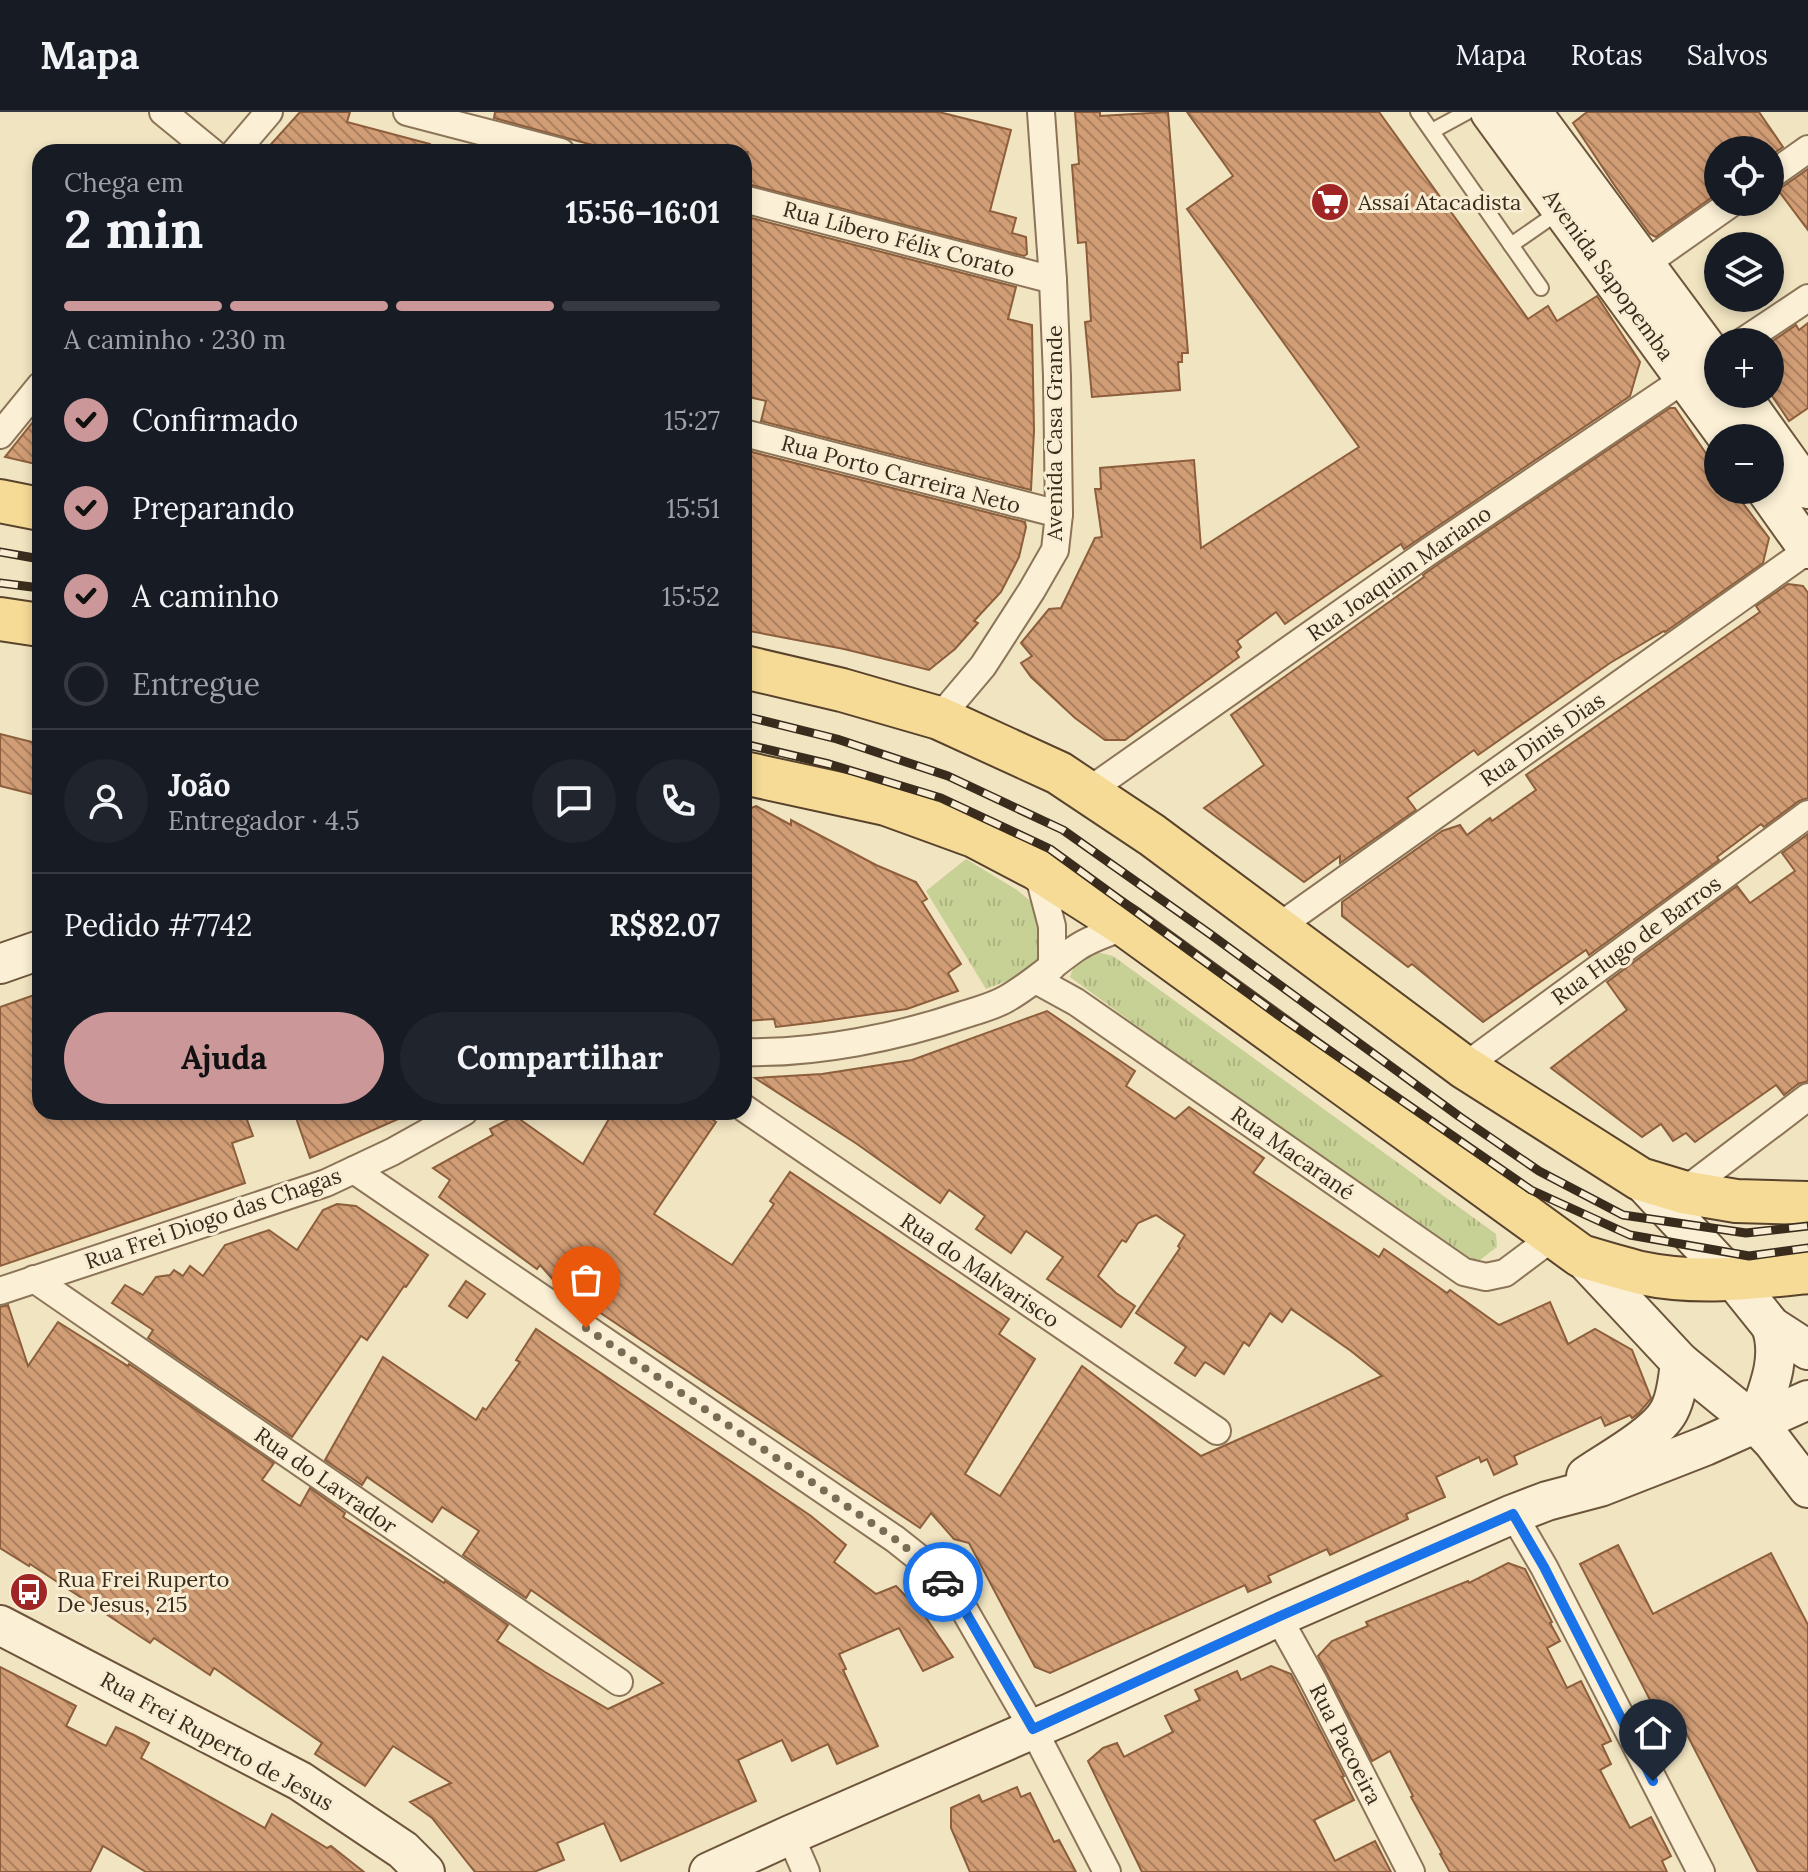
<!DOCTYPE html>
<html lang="pt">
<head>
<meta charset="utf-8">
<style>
  :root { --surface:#171b24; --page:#20242c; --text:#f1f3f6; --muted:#9ea1a6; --line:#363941; --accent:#cc9798 }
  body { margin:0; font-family:Lora,serif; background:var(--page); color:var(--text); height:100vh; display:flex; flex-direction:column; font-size:30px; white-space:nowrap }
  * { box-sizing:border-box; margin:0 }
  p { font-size:26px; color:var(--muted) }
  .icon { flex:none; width:44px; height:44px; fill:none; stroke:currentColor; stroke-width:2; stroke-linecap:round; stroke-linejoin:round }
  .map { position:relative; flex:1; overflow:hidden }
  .panel { position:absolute; left:32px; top:32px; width:720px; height:976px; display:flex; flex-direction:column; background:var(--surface); border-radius:24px; box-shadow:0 4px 12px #0003 }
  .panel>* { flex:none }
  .tools { position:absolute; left:1704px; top:24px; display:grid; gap:16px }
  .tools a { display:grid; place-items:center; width:80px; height:80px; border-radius:50%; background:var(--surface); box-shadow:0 4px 12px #0003; font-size:40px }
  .pin { position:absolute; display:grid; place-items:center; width:68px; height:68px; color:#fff; margin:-82px -34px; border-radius:50% 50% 50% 0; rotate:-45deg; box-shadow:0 0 8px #0007 }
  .pin .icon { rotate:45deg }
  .courier { position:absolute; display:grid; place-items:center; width:80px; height:80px; margin:-40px; border:6px solid #1a73e8; border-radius:50%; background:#fff; color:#222; box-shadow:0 2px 10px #0007 }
  .headline em { font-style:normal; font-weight:700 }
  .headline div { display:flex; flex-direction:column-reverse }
  .headline { display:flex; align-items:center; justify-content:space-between; height:136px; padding:0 32px }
  h1 { font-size:52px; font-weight:700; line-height:60px }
  .bar { display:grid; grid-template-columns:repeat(4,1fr); gap:12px 8px; align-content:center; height:96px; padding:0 32px }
  .bar i { height:10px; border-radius:6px; background:var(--line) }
  .bar .active { background:var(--accent) }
  .bar p { grid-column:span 4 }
  .line { display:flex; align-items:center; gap:20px; padding:0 32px; border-top:2px solid var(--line) }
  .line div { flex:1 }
  .round { display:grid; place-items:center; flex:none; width:84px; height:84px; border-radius:42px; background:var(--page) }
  ol { padding:0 32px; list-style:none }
  li { display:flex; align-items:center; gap:24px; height:88px }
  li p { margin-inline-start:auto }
  li .icon { padding:8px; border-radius:50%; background:var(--accent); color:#111; stroke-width:4 }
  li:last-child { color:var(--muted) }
  li i { width:44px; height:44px; border:4px solid var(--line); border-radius:50% }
  .primary-button { display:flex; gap:16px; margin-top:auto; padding:16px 32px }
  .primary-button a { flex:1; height:92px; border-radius:48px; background:var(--accent); color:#111; font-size:32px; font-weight:700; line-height:92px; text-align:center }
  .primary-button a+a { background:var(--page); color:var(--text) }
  header { display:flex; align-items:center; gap:48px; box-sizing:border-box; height:112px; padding:0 40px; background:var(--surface); border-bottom:2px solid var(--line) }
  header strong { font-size:38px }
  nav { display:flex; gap:44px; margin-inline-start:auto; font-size:28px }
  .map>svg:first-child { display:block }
</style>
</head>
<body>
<header>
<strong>Mapa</strong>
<nav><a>Mapa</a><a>Rotas</a><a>Salvos</a></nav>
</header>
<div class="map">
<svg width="1808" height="1760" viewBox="0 0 1808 1760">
  <defs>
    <pattern id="park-tufts" width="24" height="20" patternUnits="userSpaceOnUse" patternTransform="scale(2)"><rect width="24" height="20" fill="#c7d095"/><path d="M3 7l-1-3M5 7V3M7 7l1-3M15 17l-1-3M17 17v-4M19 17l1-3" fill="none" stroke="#acb380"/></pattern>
    <pattern id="building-back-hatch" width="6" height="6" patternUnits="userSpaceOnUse" patternTransform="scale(2)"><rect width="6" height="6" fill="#d19d75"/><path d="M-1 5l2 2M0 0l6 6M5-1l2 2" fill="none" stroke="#ab805f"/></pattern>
  </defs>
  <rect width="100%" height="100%" fill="#f1e4c1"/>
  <g fill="url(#park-tufts)">
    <path d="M 966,747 L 1017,778 L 1039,796 L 1041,844 L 1017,865 L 986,877 L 926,779 Z"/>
    <path d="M 1092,839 L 1113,844 L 1496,1122 L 1497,1135 L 1480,1148 L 1463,1152 L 1070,865 C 1074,851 1080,846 1092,839 Z"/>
  </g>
  <g fill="url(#building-back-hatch)" stroke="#8c5e3c" stroke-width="2">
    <path d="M 300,0 L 350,0 L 347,10 L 430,32 L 429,40 L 264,40 Z"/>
    <path d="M 495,0 L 939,0 L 1011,18 L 990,99 L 1016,106 L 1012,121 L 1026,125 L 1027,142 L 1024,144 L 744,71 L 744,58 L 748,40 L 618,40 L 494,6 Z"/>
    <path d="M 1075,0 L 1100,0 L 1100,4 L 1168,0 L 1188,241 L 1182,241 L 1182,250 L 1178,250 L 1180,278 L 1092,285 L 1085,210 L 1091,209 L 1086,130 L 1078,131 L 1072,53 L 1079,52 Z"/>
    <path d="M 1187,0 L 1379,0 L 1528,207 L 1548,194 L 1557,209 L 1597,184 L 1640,250 L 1630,284 L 1404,437 L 1401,432 L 1285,512 L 1276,500 L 1237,529 L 1241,535 L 1236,540 L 1239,545 L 1125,628 L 1105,628 L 1075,606 L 1031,565 L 1021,551 L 1032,544 L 1021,531 L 1049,497 L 1061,496 L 1095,426 L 1102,425 L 1095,377 L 1101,377 L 1100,356 L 1194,348 L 1201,436 L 1359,335 L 1187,97 L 1233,64 Z"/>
    <path d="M 1587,0 L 1759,0 L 1783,35 L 1770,44 L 1770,38 L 1718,38 L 1718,81 L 1656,125 L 1650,122 L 1615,74 L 1573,11 Z"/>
    <path d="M 1808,57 L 1808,118 L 1778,78 Z"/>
    <path d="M 744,104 L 1016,175 L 1008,207 L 1032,213 L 1034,319 L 1031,378 L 761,309 L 766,289 L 744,284 Z"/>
    <path d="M 1808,211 L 1808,296 L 1789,309 L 1770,281 L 1770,231 L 1796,213 L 1799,218 Z"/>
    <path d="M 1670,296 L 1675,296 L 1718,359 L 1718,378 L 1733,378 L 1769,426 L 1763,451 L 1665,520 L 1664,519 L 1610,551 L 1478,643 L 1474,638 L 1407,686 L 1416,698 L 1340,751 L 1340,744 L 1304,770 L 1204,696 L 1264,653 L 1231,603 L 1424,465 L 1423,463 L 1437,453 Z"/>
    <path d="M 40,301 L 40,353 L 5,345 Z"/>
    <path d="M 744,338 L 1025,410 L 1026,415 L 1019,445 L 1001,480 L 974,509 L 978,511 L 955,537 L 929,558 L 844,537 L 744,518 Z"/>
    <path d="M 1788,472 L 1803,474 L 1808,481 L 1808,686 L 1799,689 L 1764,715 L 1761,712 L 1717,745 L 1719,748 L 1589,843 L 1586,838 L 1483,910 L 1412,852 L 1408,855 L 1342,804 L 1342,790 L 1442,719 L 1460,713 L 1467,723 L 1490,706 L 1492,709 L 1536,678 L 1526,663 L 1760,500 L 1756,494 Z"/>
    <path d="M 0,622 L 40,632 L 40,684 L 0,674 Z"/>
    <path d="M 756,694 L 791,713 L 791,708 L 876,753 L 916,770 L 927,787 L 922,790 L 961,852 L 948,861 L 958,879 L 907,897 L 818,910 L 776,915 L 774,907 L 744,909 L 744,699 Z"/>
    <path d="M 1808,722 L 1808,969 L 1798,972 L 1784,983 L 1776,973 L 1695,1030 L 1686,1021 L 1673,1029 L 1661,1012 L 1642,1025 L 1551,956 L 1627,898 L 1607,870 L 1737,774 L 1750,791 L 1795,759 L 1782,741 Z"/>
    <path d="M 40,881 L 40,923 L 34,925 L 40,942 L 40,1000 L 244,1000 L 253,1024 L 232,1031 L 245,1071 L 0,1154 L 0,895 Z"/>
    <path d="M 1047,899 L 1135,959 L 1126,974 L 1175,1007 L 1189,995 L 1227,1021 L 1264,1046 L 1253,1061 L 1379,1145 L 1384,1137 L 1447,1181 L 1450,1178 L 1499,1213 L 1550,1190 L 1568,1232 L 1595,1217 L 1632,1238 L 1651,1286 L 1650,1288 L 1639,1301 L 1632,1306 L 1630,1303 L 1605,1314 L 1601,1305 L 1514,1344 L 1517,1352 L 1494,1363 L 1487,1347 L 1481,1350 L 1479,1345 L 1436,1365 L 1445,1385 L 1406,1402 L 1408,1407 L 1330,1443 L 1327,1437 L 1268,1464 L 1271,1470 L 1248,1480 L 1245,1473 L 1050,1561 L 1035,1555 L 969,1431 L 954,1427 L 931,1401 L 920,1416 L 556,1171 L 540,1153 L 537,1157 L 439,1085 L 450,1068 L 433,1056 L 493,1023 L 490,1017 L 515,1004 L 583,1052 L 613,1000 L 702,1000 L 716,1010 L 654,1102 L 732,1153 L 774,1092 L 770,1089 L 790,1060 L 1009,1207 L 999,1222 L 1035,1247 L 965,1362 L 1000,1384 L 1082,1254 L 1201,1344 L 1382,1264 L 1351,1239 L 1291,1197 L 1282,1210 L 1270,1201 L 1249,1234 L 1244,1230 L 1224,1262 L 1205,1250 L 1195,1264 L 1175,1251 L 1186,1235 L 1136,1201 L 1180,1136 L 1178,1134 L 1185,1123 L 1156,1103 L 1138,1111 L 1126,1130 L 1122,1128 L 1098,1164 L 1116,1181 L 1135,1194 L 1121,1215 L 1047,1167 L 1063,1145 L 1026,1119 L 1011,1141 L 976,1117 L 985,1104 L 949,1078 L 940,1091 L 857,1032 L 755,966 L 822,962 L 912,948 Z"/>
    <path d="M 294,1000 L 414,1000 L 310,1046 Z"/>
    <path d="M 337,1092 L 356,1094 L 428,1143 L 406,1175 L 404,1174 L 367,1228 L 361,1224 L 292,1325 L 148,1226 L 153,1218 L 112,1191 L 125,1173 L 143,1183 L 156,1165 L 170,1163 L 174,1158 L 183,1164 L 190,1154 L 203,1164 L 225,1133 L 269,1118 L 297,1138 L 323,1098 Z"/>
    <path d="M 466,1169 L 485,1182 L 467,1206 L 449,1194 Z"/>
    <path d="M 8,1193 L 28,1254 L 58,1210 L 128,1254 L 129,1252 L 274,1351 L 262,1368 L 300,1394 L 310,1376 L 345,1401 L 343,1405 L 444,1471 L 445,1469 L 508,1513 L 497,1529 L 545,1560 L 608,1597 L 663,1571 L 531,1478 L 526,1486 L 463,1443 L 479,1419 L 442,1395 L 432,1410 L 367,1365 L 362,1373 L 325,1348 L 383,1245 L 476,1308 L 483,1296 L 486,1298 L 520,1250 L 516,1248 L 536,1217 L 811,1404 L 846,1433 L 834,1450 L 876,1482 L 896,1474 L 924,1503 L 953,1545 L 923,1559 L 899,1516 L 839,1542 L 846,1557 L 843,1558 L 878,1634 L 837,1652 L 828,1632 L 792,1649 L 782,1628 L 738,1648 L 756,1689 L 621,1749 L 604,1711 L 557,1731 L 564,1748 L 534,1760 L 475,1760 L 432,1706 L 410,1690 L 451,1671 L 393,1634 L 365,1674 L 315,1642 L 322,1631 L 214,1556 L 210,1563 L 154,1526 L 150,1531 L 30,1452 L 29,1454 L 0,1436 L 0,1195 Z"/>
    <path d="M 1618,1433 L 1653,1502 L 1771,1441 L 1808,1513 L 1808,1760 L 1758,1760 L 1680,1609 L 1665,1617 L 1580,1452 Z"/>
    <path d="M 1508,1451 L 1525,1457 L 1552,1510 L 1550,1511 L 1560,1529 L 1547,1536 L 1567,1576 L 1581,1569 L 1611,1629 L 1602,1633 L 1611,1652 L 1600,1658 L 1630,1716 L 1651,1705 L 1671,1744 L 1662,1749 L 1667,1760 L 1450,1760 L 1440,1742 L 1442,1741 L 1411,1685 L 1413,1684 L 1390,1639 L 1372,1649 L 1318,1544 L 1332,1529 L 1368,1514 L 1366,1510 L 1468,1469 L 1469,1471 Z"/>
    <path d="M 1271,1554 L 1291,1562 L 1344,1664 L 1342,1665 L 1354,1688 L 1314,1708 L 1335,1749 L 1375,1729 L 1391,1760 L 1142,1760 L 1088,1649 L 1103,1636 L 1117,1631 L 1124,1645 L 1173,1620 L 1165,1604 L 1200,1588 L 1195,1578 L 1237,1559 L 1241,1568 Z"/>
    <path d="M 0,1555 L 76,1594 L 66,1614 L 106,1634 L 116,1615 L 134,1623 L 149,1631 L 141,1646 L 265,1716 L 272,1702 L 327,1736 L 331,1734 L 364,1760 L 146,1760 L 103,1734 L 90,1760 L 0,1760 Z"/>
    <path d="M 1017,1675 L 1021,1685 L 1030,1681 L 1054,1730 L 1059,1728 L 1076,1760 L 970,1760 L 951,1716 L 951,1696 L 979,1683 L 982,1690 Z"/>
  </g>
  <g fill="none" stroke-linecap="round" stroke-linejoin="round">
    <g stroke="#8c7458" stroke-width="18">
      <g id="lane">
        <path d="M 1418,0 L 1541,176"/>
        <path d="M 1432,19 L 1467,0"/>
        <path d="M 1511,133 L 1560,99"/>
      </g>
    </g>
    <g stroke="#8c7458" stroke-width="30">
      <g id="street">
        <path d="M 163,0 L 212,40"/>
        <path d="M 407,0 L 561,40"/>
        <path d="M 235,40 L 269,0"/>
        <path d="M 1770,64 L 1808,37"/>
        <path d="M 744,87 L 1053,168"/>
        <path d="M 1645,152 L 1733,90"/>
        <path d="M 1742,230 L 1808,186"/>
        <path d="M 744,321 L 1059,402"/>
        <path d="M 0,323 L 40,274"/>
        <path d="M 939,606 L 983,554 L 1032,478 L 1055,438 L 1059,402 L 1057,264 L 1053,168 L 1041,0"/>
        <path d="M 1087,680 L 1428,440 L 1698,258"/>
        <path d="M 1037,757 L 1052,814 L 1052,855"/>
        <path d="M 1277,816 L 1808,438"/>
        <path d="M 1036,868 L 1076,890 L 1464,1160 L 1486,1165 L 1505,1161 L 1553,1125"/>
        <path d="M 744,940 C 815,942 899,925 966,902 C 979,898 994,894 1006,887 C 1031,873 1052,853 1075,837 C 1090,826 1109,821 1126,814"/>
        <path d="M 1464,955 L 1808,702"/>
        <path d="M 744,996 L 1217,1319"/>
        <path d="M 354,1058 L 895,1427 L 929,1454 L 958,1487 L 1033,1617 L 1107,1760"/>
        <path d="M 1683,1080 L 1808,985"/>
        <path d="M 34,1167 L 619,1570"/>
        <path d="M 0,1179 L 326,1071 L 392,1040 L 464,1000"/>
        <path d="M 1513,1402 L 1544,1455 L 1701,1760"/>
        <path d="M 1278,1505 L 1313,1568 L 1411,1760"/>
        <path d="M 790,1723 L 806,1760"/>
      </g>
    </g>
    <g stroke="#6d553b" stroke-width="42">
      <g id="secondary">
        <path d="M 1490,0 L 1728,326"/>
        <path d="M 1532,0 L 1718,251"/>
        <path d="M 1740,282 L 1808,377"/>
        <path d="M 1766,378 L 1808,437"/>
        <path d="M 0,852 L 40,838"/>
        <path d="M 1640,1067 L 1734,1168 L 1771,1214 L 1808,1238"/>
        <path d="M 1581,1144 L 1680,1250 L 1756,1312 L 1773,1330 L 1808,1376"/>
        <path d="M 1756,1312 C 1767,1280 1783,1247 1771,1214"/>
        <path d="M 1586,1364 C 1609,1348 1656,1323 1669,1299 C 1677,1284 1678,1266 1680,1250"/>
        <path d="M 0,1513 L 300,1669 L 403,1738 L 425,1760"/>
        <path d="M 709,1760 L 790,1723 L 1068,1602 L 1278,1505 L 1513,1402 L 1547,1389 L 1600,1375 L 1705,1334 L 1808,1288"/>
      </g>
    </g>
    <g stroke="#59422c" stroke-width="46">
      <g id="primary">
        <path d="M 0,389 L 40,397"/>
        <path d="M 0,507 L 40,513"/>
        <path d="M 744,555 L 842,578 L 939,606 L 1059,661 L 1152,723 L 1464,955 L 1640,1067 L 1683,1080 L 1736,1089 L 1808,1091"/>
        <path d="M 744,661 L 886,692 L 974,724 L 1037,757 L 1126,814 L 1581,1144 C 1601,1150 1621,1156 1641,1161 C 1696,1173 1753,1166 1808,1160"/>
      </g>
    </g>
    <use href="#lane" stroke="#fbf0d5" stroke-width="14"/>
    <use href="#street" stroke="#fbf0d5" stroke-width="26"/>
    <use href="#secondary" stroke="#fbf0d5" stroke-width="38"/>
    <use href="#primary" stroke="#f6db97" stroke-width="42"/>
    <g stroke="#3a2c1d" stroke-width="9">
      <g id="rail">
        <path d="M 0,440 L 40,447"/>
        <path d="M 0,471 L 40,476"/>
        <path d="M 744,604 L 837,627 L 948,664 L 1063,718 L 1210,822 L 1460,1005 L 1539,1059 L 1623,1103 L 1746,1121 L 1808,1114"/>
        <path d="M 744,632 L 829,652 L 941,686 L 1050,737 L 1278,903 L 1531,1078 L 1630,1123 L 1749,1144 L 1808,1136"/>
      </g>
    </g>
    <use href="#rail" stroke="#f8edd2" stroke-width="6" stroke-dasharray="18" stroke-linecap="butt"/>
  </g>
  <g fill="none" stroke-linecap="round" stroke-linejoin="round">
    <path stroke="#7a6c56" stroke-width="8" stroke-dasharray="0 14.4" d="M 586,1216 L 895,1427 L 929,1454 L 943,1470"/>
    <path stroke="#1a73e8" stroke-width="10" d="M 943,1470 L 958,1487 L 1033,1617 L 1278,1505 L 1513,1402 L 1544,1455 L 1653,1669"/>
  </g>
  <defs>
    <g id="supermarket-disc" transform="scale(2)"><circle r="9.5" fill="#9f2624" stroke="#f8edd2"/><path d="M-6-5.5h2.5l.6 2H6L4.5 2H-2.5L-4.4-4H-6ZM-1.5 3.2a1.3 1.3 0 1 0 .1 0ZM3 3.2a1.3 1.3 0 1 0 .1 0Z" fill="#fff"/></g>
    <g id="bus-disc" transform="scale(2)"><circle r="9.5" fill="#9f2624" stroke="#f8edd2"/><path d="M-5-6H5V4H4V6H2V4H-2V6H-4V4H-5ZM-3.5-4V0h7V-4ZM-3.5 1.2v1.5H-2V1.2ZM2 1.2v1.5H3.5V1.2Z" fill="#fff"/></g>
  </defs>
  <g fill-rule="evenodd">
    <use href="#supermarket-disc" x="1330" y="90"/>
    <use href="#bus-disc" x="29" y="1480"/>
  </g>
  <g text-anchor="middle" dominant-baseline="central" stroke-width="6" stroke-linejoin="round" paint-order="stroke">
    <g font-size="22" fill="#3a2c1d" stroke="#f8edd2" text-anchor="start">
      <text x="1358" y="90">Assaí Atacadista</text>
      <text x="57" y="1467">Rua Frei Ruperto<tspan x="57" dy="25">De Jesus, 215</tspan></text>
    </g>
    <g font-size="22" fill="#3a2c1d" stroke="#f8edd2">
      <text transform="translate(899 127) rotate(15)">Rua Líbero Félix Corato</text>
      <text transform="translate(1609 163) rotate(54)">Avenida Sapopemba</text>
      <text transform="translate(1054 321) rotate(-90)">Avenida Casa Grande</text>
      <text transform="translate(901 362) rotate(15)">Rua Porto Carreira Neto</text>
      <text transform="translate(1399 461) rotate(-35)">Rua Joaquim Mariano</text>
      <text transform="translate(1542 627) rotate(-35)">Rua Dinis Dias</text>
      <text transform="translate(1636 828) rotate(-36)">Rua Hugo de Barros</text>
      <text transform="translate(1293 1041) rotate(35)">Rua Macarané</text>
      <text transform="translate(213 1106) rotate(-19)">Rua Frei Diogo das Chagas</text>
      <text transform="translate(980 1158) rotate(34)">Rua do Malvarisco</text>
      <text transform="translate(326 1368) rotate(35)">Rua do Lavrador</text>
      <text transform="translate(217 1629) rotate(29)">Rua Frei Ruperto de Jesus</text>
      <text transform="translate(1346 1632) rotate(63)">Rua Pacoeira</text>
    </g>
  </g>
</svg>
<div class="tools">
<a><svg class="icon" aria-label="locate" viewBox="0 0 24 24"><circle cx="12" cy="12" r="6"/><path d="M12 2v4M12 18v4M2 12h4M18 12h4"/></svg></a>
<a><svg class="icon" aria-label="layers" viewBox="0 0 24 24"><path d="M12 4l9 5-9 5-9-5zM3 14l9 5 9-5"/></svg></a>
<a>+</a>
<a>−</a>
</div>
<div class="pin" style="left:586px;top:1216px;background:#ea580c"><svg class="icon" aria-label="bag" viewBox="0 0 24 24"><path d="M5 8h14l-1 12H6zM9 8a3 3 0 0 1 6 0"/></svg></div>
<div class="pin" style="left:1653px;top:1669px;background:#1f2937"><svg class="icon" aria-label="home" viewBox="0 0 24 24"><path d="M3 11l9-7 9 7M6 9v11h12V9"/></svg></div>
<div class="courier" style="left:943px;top:1470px"><svg class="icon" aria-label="car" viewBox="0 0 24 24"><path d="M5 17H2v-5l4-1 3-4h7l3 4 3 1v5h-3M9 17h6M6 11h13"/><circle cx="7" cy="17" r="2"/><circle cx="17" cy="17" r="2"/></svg></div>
<section class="panel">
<div class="headline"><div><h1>2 min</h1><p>Chega em</p></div><em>15:56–16:01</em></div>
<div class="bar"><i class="active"></i><i class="active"></i><i class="active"></i><i></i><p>A caminho · 230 m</p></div>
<ol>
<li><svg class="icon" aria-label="check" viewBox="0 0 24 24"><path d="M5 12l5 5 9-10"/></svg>Confirmado<p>15:27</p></li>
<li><svg class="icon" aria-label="check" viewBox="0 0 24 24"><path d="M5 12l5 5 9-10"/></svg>Preparando<p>15:51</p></li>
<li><svg class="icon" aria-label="check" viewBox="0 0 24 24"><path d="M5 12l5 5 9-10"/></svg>A caminho<p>15:52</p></li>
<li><i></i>Entregue</li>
</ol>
<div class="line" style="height:144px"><a class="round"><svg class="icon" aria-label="person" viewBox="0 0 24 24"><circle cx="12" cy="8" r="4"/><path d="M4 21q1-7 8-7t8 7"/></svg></a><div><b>João</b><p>Entregador · 4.5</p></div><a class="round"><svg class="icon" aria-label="chat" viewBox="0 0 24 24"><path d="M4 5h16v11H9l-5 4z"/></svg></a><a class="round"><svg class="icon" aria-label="phone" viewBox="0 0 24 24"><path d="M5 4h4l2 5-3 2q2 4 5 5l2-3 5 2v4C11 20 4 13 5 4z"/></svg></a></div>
<div class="line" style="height:104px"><div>Pedido #7742</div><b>R$82.07</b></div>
<div class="primary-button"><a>Ajuda</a><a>Compartilhar</a></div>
</section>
</div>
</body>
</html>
